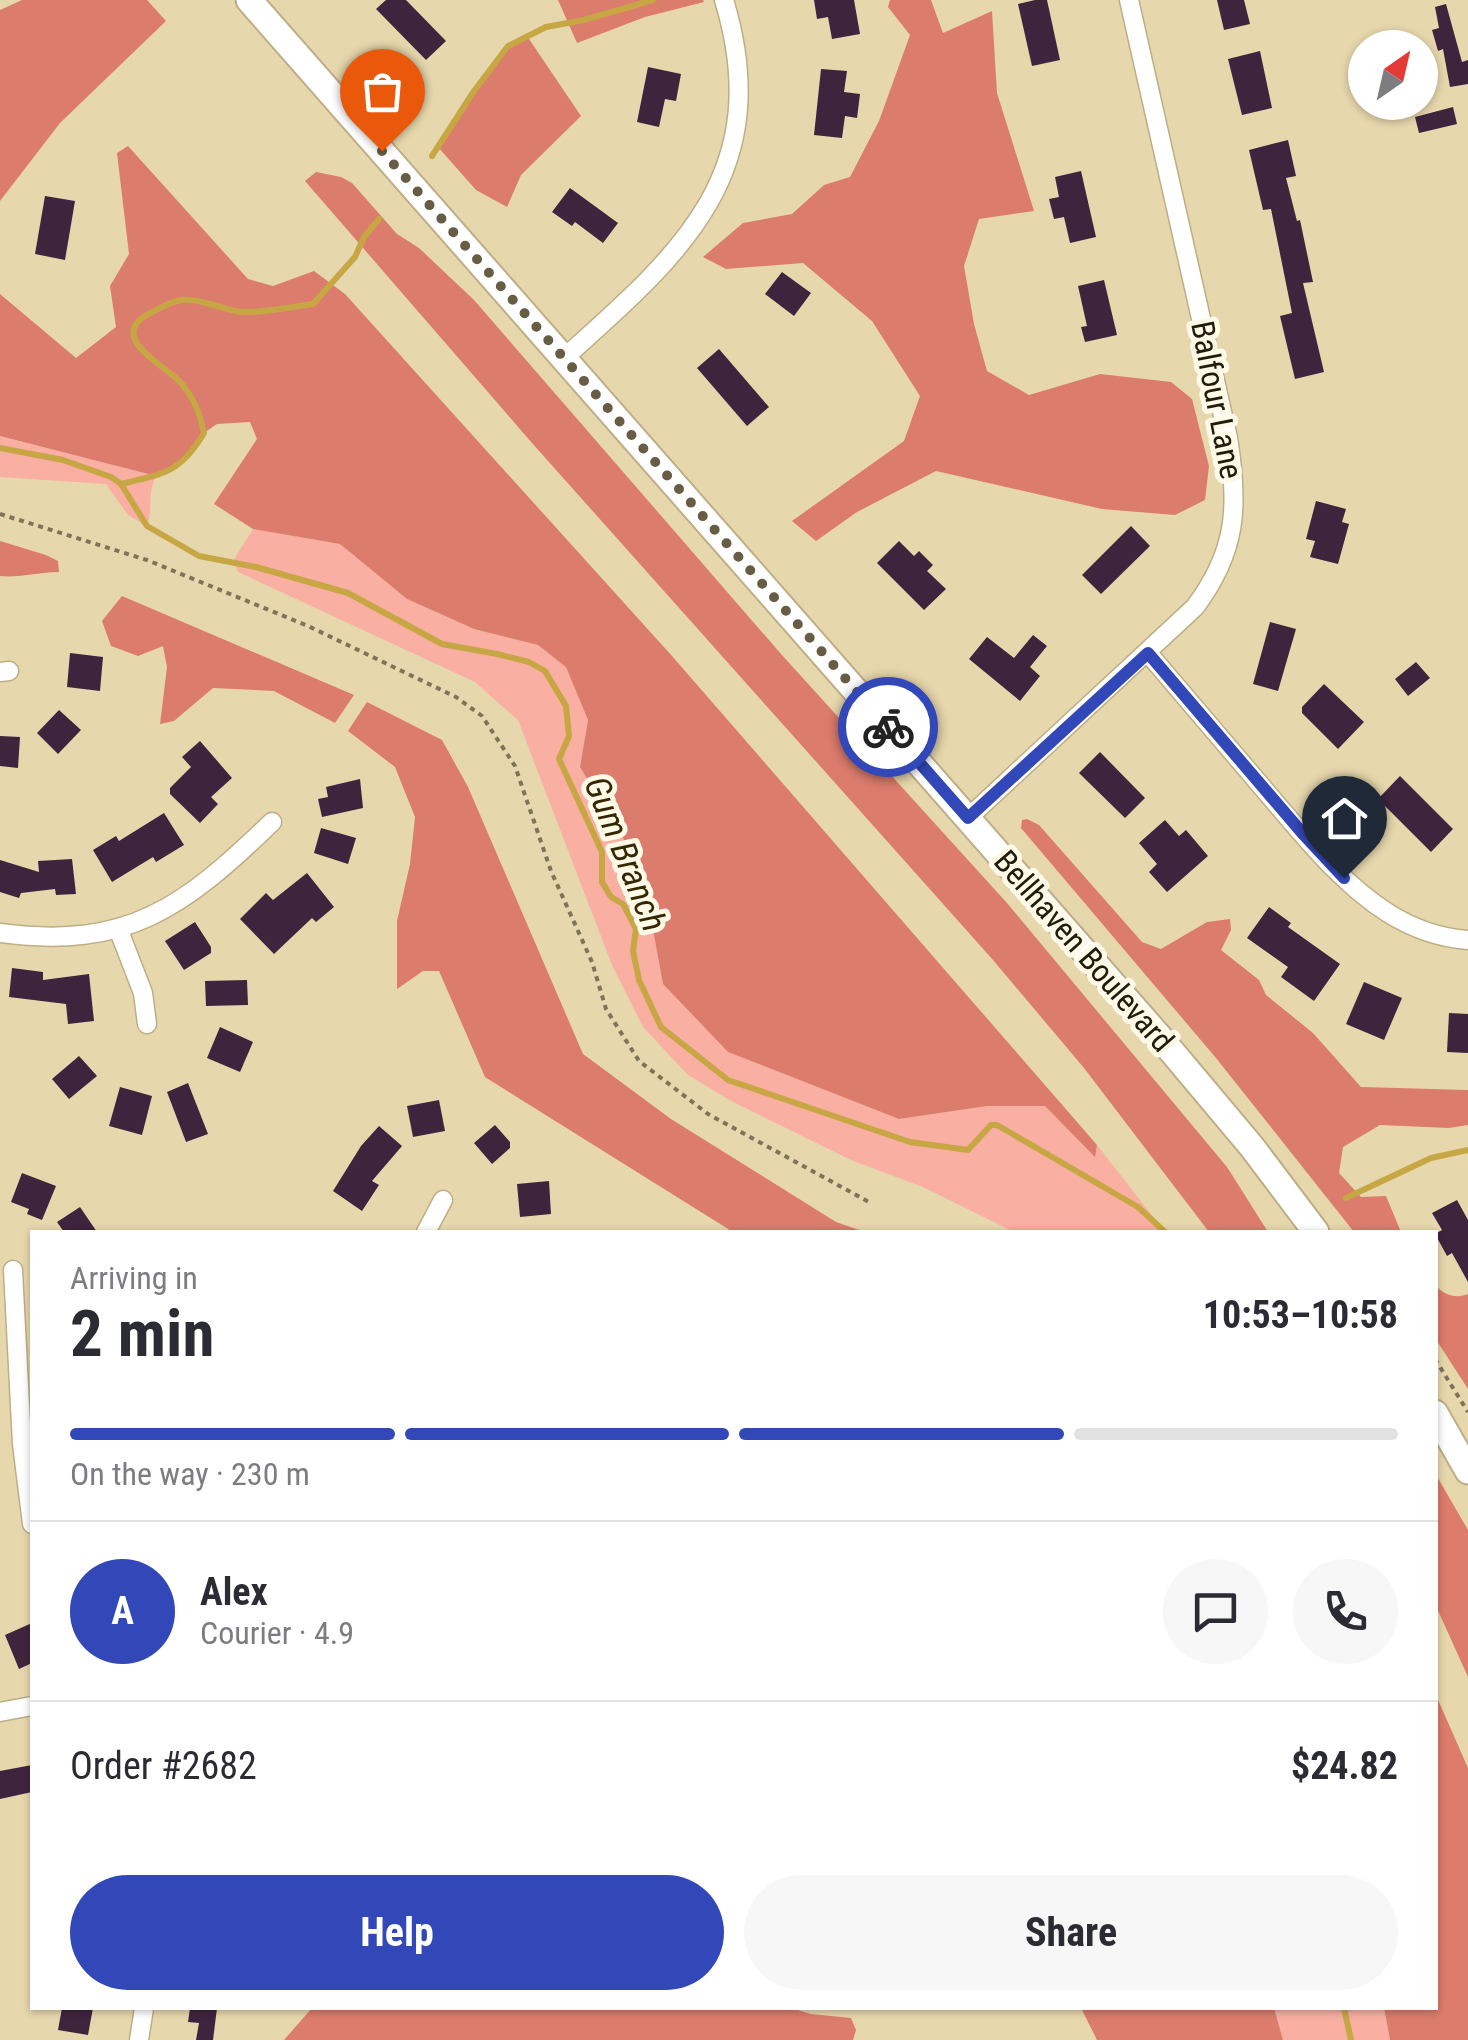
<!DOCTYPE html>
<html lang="en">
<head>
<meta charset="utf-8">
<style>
  :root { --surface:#fff; --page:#f7f7f7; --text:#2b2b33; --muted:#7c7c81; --line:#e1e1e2; --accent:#3247b8 }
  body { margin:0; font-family:"Roboto Condensed",sans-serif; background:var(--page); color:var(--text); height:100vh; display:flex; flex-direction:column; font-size:38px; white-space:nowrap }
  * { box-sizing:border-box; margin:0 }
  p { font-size:32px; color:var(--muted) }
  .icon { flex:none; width:55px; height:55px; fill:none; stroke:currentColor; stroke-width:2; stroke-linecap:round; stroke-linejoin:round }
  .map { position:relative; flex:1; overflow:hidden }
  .sheet { position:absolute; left:30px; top:1230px; width:1408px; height:780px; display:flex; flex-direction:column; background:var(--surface); border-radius:0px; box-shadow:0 2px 8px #0004 }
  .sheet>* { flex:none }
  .needle { width:65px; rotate:34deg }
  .controls { position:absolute; left:1348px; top:30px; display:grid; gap:20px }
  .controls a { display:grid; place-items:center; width:90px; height:90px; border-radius:50%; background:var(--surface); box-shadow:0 2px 8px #0004; font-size:50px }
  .pin { position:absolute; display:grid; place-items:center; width:85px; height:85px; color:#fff; margin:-102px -42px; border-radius:50% 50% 50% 0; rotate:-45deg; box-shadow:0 0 10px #0007 }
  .pin .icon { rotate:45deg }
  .courier { position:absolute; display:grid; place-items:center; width:100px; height:100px; margin:-50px; border:8px solid #3247b8; border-radius:50%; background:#fff; color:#222; box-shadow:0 2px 12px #0007 }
  .headline em { font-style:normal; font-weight:700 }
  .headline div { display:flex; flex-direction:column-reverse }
  .headline { display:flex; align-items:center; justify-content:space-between; height:170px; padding:0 40px }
  h1 { font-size:65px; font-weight:700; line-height:75px }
  .bar { display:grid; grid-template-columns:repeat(4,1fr); gap:15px 10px; align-content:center; height:120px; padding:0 40px }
  .bar i { height:12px; border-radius:8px; background:var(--line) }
  .bar .selected { background:var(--accent) }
  .bar p { grid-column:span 4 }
  .line { display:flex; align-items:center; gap:25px; padding:0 40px; border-top:2px solid var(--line) }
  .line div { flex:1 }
  .round { display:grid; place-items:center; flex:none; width:105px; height:105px; border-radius:52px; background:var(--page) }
  .cta { display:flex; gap:20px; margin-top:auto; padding:20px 40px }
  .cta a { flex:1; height:115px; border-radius:60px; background:var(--accent); color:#fff; font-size:40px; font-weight:700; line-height:115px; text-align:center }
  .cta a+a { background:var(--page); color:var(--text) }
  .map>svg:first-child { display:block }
</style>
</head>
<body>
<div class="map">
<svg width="1468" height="2040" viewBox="0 0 1468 2040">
  <rect width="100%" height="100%" fill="#e7d7ad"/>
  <g fill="#f9afa2">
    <path d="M 0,436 L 156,476 C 146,498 154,505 147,526 L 128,515 L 106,484 L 0,477 Z"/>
    <path d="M 253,529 L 340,544 L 407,599 L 474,629 L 538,645 L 566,666 L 588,720 L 580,767 L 627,845 L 648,903 L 663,984 L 728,1052 L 899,1119 L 987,1106 L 1045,1106 L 1095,1156 L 1097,1145 L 1165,1232 L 1014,1232 L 923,1187 L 851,1160 L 733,1102 L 688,1075 L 643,1027 L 612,965 L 518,720 L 475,682 L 238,572 L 234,559 Z"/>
    <path d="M 1274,2008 L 1384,2008 L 1390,2040 L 1283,2040 Z"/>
  </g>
  <g fill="#dc7c6d">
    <path d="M 22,0 L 147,0 L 166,21 L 60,123 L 0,201 L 0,10 Z"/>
    <path d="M 558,0 L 703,0 L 704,2 L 645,17 L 577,43 Z"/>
    <path d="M 890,0 L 931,0 L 943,33 L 992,11 L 997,93 L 1034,211 L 979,219 L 964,266 L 974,324 L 987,371 L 1029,395 L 1100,374 L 1171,382 L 1192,399 L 1209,466 L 1205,500 L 1175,515 L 1102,509 L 936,471 L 857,512 L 816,541 L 792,521 L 904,441 L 920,396 L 872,321 L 803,263 L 726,269 L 703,257 L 743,223 L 792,214 L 824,185 L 850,177 L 879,121 L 910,35 L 888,7 Z"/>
    <path d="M 527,36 L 581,116 L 521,175 L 507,207 L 476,190 L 438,147 L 508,46 Z"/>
    <path d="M 128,146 L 248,279 L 273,286 L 314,271 L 345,294 L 672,656 L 1097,1145 L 1095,1157 L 1045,1106 L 987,1106 L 899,1119 L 728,1052 L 663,984 L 648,903 L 627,845 L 580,767 L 588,720 L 566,667 L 538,645 L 474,629 L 407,599 L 340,544 L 253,529 L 214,504 L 257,439 L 250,422 L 217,424 L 204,433 L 190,457 L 156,476 L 0,436 L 0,294 L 76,358 L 116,327 L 110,286 L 129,254 L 117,153 Z"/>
    <path d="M 316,172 L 341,177 L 352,183 L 397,234 L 419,248 L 474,300 L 781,654 L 1007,903 L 1227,1167 L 1268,1232 L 1209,1232 L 1084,1068 L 993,960 L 532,443 L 305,181 Z"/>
    <path d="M 0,541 L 46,555 L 58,561 L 59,572 C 38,572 20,578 0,576 Z"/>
    <path d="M 122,596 L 354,695 L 335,723 L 274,691 L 213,688 L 174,721 L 160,724 L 167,667 L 163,646 L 138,656 L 111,646 L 102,621 Z"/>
    <path d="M 367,702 L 442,740 L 468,787 L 583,1054 L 671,1119 L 836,1222 L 865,1232 L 733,1232 L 485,1077 L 439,971 L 423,971 L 397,989 L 397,921 L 410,864 L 415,817 L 395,767 L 348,731 Z"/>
    <path d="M 1027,819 L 1039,825 L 1142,942 L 1161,949 L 1207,922 L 1230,919 L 1231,930 L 1221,950 L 1259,980 L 1266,995 L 1313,1033 L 1361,1087 L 1468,1090 L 1468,1125 L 1449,1128 L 1380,1125 L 1343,1147 L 1339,1173 L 1361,1197 L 1386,1196 L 1401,1232 L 1354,1232 L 1216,1058 L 1021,828 L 1022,820 Z"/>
    <path d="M 1435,1285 C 1444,1295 1456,1299 1468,1294 L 1468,1389 L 1435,1338 Z"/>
    <path d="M 1435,1473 L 1468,1530 L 1468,1677 L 1435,1604 Z"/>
    <path d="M 1435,1693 L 1468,1768 L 1468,2040 L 1390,2040 L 1384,2008 L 1435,2008 Z"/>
    <path d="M 312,2008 L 791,2008 L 811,2014 L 851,2018 L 856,2030 L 853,2040 L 284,2040 Z"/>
    <path d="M 1081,2008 L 1274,2008 L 1283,2040 L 1097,2040 Z"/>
  </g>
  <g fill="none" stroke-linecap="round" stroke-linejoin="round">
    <g stroke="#c7a644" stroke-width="6">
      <path d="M 432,156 L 474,91 L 508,46 L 546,27 L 584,20 L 653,0"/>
      <path d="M 0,448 L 63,460 L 111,477 L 121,484 L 147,526 L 199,556 L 256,567 L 348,593 L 442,644 L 497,654 L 529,662 L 545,671 L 566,706 L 569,736 L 559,759 L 602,852 L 602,882 L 611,897 L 623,904 L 636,929 L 633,951 L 639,980 L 661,1027 L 728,1080 L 910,1142 L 968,1150 L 991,1125 L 997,1125 L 1138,1207 L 1165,1232"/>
      <path d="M 121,484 C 164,474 181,472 204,433 C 200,413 194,399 182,384 C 169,367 108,340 145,316 C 156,310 169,302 181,300 C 200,298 223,310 242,312 C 265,313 290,307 313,304 L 355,257 L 364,237 L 379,219"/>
      <path d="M 1346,1198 L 1431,1158 L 1468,1150"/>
      <path d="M 1344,2008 L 1351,2040"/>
    </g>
  </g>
  <g fill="#3f243d">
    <path d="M 386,0 L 406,0 L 446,41 L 426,60 L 376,9 Z"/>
    <path d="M 814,0 L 854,0 L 860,34 L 832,39 L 828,17 L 817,19 Z"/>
    <path d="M 1035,0 L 1047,0 L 1060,60 L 1032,66 L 1018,4 Z"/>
    <path d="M 1217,0 L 1244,0 L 1250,24 L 1224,30 Z"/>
    <path d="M 1446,4 L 1462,62 L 1468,60 L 1468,84 L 1450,87 L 1443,49 L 1438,51 L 1432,30 L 1439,28 L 1435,7 Z"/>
    <path d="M 1260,51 L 1272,108 L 1242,115 L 1228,59 Z"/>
    <path d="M 648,67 L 681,74 L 676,101 L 665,99 L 659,127 L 637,122 Z"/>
    <path d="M 821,69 L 847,71 L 844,92 L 860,94 L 857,118 L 845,116 L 842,138 L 814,135 Z"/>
    <path d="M 1453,107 L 1457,124 L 1419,133 L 1415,117 Z"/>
    <path d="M 1288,140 L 1296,176 L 1286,178 L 1297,221 L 1300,220 L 1313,282 L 1303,283 L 1324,372 L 1295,379 L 1280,316 L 1292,313 L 1271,209 L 1263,210 L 1249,150 Z"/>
    <path d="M 1081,171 L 1096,237 L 1070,243 L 1064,217 L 1054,219 L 1049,199 L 1059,197 L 1055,177 Z"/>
    <path d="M 570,188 L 618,223 L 603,243 L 575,222 L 572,226 L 552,212 Z"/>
    <path d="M 45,196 L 75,201 L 65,260 L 35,254 Z"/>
    <path d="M 782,272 L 811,293 L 794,316 L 765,294 Z"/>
    <path d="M 1104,280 L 1117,335 L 1085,342 L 1081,327 L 1087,326 L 1078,286 Z"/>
    <path d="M 719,349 L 769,407 L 747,426 L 697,368 Z"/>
    <path d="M 1316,501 L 1346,509 L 1342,522 L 1349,524 L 1338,564 L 1310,557 L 1315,541 L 1306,539 Z"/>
    <path d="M 1131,526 L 1150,546 L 1101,594 L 1082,575 Z"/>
    <path d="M 899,541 L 914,556 L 919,551 L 933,565 L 927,571 L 946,589 L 924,610 L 877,563 Z"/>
    <path d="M 1270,622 L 1296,629 L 1278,691 L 1253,684 Z"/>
    <path d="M 1033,635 L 1047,646 L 1030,667 L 1040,676 L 1020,701 L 969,659 L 987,637 L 1014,658 Z"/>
    <path d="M 70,653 L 103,657 L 100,691 L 67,687 Z"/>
    <path d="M 1416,662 L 1430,678 L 1408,696 L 1395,679 Z"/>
    <path d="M 1324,684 L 1364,722 L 1338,749 L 1302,713 L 1302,707 Z"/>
    <path d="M 59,710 L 81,730 L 58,754 L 37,733 Z"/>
    <path d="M 0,736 L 20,737 L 18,768 L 0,766 Z"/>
    <path d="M 200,741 L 232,778 L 211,797 L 218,804 L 200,823 L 170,794 L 170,788 L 191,767 L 182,757 Z"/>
    <path d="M 1100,752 L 1145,798 L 1125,818 L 1079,773 Z"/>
    <path d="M 1400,776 L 1453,829 L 1431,852 L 1378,799 Z"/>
    <path d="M 360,779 L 363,808 L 322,817 L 318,799 L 328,797 L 326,787 Z"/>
    <path d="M 164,813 L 184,845 L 156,862 L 153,857 L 112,882 L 93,850 L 116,836 L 119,841 Z"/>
    <path d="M 1165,820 L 1179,836 L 1186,830 L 1208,856 L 1167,892 L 1149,872 L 1157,864 L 1139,843 Z"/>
    <path d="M 321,828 L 356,838 L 348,864 L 314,853 Z"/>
    <path d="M 72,859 L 76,894 L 56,895 L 55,889 L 21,893 L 19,898 L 0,892 L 0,860 L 39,872 L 38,861 Z"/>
    <path d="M 307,873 L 334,907 L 316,922 L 312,918 L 274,954 L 240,919 L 266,893 L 273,900 Z"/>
    <path d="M 1269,907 L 1291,923 L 1288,927 L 1340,964 L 1314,1001 L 1281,977 L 1288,967 L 1247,938 Z"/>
    <path d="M 195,922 L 211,947 L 211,953 L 184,970 L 165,941 Z"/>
    <path d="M 12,968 L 43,972 L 43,980 L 89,974 L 94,1021 L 68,1024 L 66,1004 L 9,997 Z"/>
    <path d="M 247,980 L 248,1005 L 206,1006 L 205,981 Z"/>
    <path d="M 1364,982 L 1402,998 L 1384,1040 L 1346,1024 Z"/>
    <path d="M 1449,1013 L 1468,1014 L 1468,1053 L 1447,1052 Z"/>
    <path d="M 220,1027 L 253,1042 L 240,1072 L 207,1058 Z"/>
    <path d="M 79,1056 L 97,1076 L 69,1099 L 52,1079 Z"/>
    <path d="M 188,1083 L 208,1134 L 186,1142 L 167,1092 Z"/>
    <path d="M 120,1087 L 152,1096 L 142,1135 L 109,1126 Z"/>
    <path d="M 439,1100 L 445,1131 L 413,1137 L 407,1106 Z"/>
    <path d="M 495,1125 L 510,1142 L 510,1148 L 492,1164 L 474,1143 Z"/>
    <path d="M 379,1126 L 402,1146 L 372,1181 L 379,1185 L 362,1211 L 333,1191 L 361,1146 Z"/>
    <path d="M 22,1173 L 56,1186 L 42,1220 L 27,1214 L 29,1209 L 11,1202 Z"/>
    <path d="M 549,1181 L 551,1214 L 520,1217 L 517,1184 Z"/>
    <path d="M 1457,1200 L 1468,1220 L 1468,1282 L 1452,1253 L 1447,1256 L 1435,1234 L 1442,1230 L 1432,1213 Z"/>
    <path d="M 80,1207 L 97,1232 L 64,1232 L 57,1222 Z"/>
    <path d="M 32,1623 L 32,1663 L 19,1669 L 5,1635 Z"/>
    <path d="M 32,1765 L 32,1792 L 0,1799 L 0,1771 Z"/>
    <path d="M 62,2008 L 93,2008 L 88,2035 L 58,2030 Z"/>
    <path d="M 190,2008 L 217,2008 L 213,2040 L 196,2040 L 199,2023 L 188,2022 Z"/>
  </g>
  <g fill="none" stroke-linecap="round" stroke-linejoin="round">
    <g stroke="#beae86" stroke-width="21">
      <g id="minor">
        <path d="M 564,358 C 682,253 776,172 724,0"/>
        <path d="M 1148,653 C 1188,700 1228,747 1268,794 C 1304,836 1341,883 1388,913 C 1412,928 1440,938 1468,940"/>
        <path d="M 0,672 L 9,671"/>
        <path d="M 968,818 L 1195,607 C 1237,551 1239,506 1228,438 L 1129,0"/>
        <path d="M 119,931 L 143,993 L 147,1024"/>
        <path d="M 0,933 C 128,950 184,907 272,822"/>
        <path d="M 426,1232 L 443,1200"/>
        <path d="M 13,1270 L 22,1444 L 32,1524"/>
        <path d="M 0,1712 L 32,1706"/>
        <path d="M 139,2040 L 144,2008"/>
      </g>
    </g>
    <g stroke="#beae86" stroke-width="29">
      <g id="secondary">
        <path d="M 249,0 L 1163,1041 L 1252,1147 L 1316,1232"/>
        <path d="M 1435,1413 L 1468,1471"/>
      </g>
    </g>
    <g stroke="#7f7458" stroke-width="4" stroke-dasharray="5 5" stroke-linecap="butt">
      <path d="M 0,514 L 147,560 L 308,626 L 456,697 L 482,716 L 515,766 L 551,871 L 592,962 L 606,1009 L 639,1061 L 708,1114 L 869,1202"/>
      <path d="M 1435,1359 L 1468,1412"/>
    </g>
    <use href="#minor" stroke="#fff" stroke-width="18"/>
    <use href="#secondary" stroke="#fff" stroke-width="25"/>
  </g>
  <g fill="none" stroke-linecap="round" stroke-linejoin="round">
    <path stroke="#665d44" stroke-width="10" stroke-dasharray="0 18" d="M 382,151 L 888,727"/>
    <path stroke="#3247b8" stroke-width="12" d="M 888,727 L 968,818 L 1148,653 L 1304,835 L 1344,878"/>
  </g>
  <g text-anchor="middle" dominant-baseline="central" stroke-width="10" stroke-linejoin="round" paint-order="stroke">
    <g font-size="32" fill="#211b0b" stroke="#fff9e8">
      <text transform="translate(1217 400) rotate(79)">Balfour Lane</text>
      <text transform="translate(1084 951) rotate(49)">Bellhaven Boulevard</text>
    </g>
    <g font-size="35" font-style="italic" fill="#352700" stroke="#fff9e8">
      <text transform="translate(625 854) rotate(68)">Gum Branch</text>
    </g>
  </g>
</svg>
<div class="controls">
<a><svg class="needle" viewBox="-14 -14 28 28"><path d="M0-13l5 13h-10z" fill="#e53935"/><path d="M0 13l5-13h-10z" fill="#7c7c81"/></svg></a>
</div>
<div class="pin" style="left:382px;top:151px;background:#ea580c"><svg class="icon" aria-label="bag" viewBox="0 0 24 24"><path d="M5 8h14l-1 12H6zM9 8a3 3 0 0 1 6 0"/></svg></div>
<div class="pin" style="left:1344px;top:878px;background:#1f2937"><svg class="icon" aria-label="home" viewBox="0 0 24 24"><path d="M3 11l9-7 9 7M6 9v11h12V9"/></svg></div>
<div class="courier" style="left:888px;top:727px"><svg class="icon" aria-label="bike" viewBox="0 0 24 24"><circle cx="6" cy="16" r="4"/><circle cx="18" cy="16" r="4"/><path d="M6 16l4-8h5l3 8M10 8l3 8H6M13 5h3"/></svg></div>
<section class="sheet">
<div class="headline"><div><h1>2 min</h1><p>Arriving in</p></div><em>10:53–10:58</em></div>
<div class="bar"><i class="selected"></i><i class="selected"></i><i class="selected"></i><i></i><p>On the way · 230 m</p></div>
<div class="line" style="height:180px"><b class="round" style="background:var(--accent);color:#fff">A</b><div><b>Alex</b><p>Courier · 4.9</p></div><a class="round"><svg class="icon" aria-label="chat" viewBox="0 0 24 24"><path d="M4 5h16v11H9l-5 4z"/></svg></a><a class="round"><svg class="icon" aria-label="phone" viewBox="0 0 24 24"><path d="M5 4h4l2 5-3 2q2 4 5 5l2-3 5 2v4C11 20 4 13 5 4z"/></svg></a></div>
<div class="line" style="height:130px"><div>Order #2682</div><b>$24.82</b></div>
<div class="cta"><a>Help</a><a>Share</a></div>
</section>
</div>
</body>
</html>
